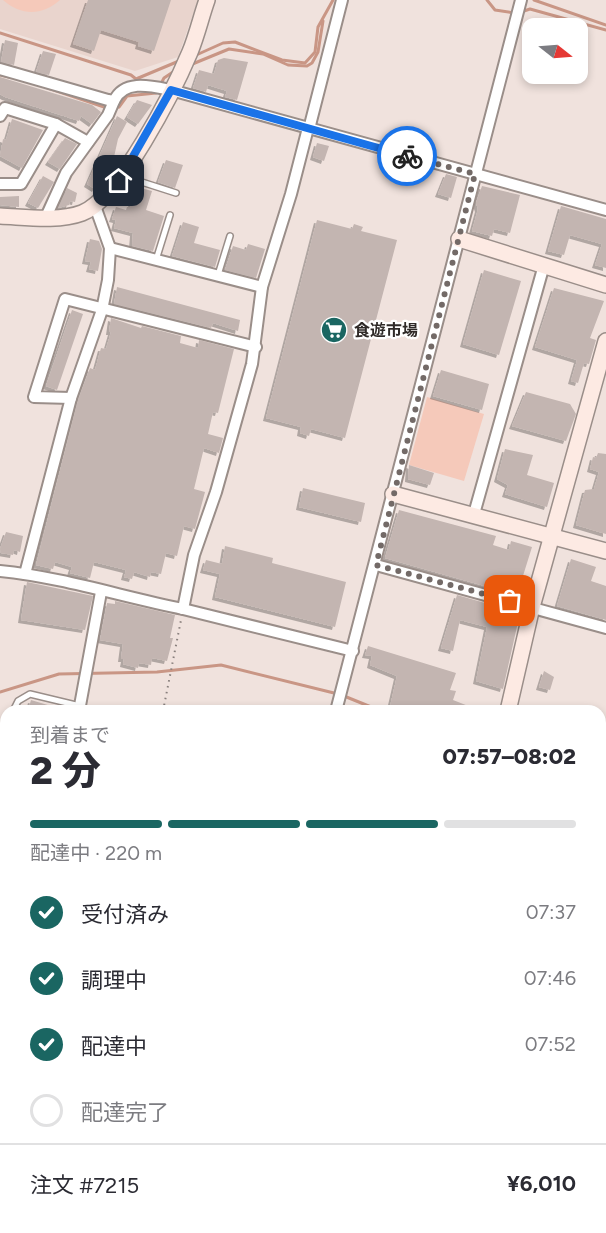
<!DOCTYPE html>
<html lang="ja">
<head>
<meta charset="utf-8">
<style>
  :root { --surface:#fff; --page:#f2f2f3; --text:#2b2b33; --muted:#7c7c81; --line:#e1e1e2; --accent:#1a6662 }
  body { margin:0; font-family:Figtree,"Noto Sans JP",sans-serif; background:var(--page); color:var(--text); height:100vh; display:flex; flex-direction:column; font-size:22px; white-space:nowrap }
  * { box-sizing:border-box; margin:0 }
  p { font-size:20px; color:var(--muted) }
  .icon { flex:none; width:33px; height:33px; fill:none; stroke:currentColor; stroke-width:2; stroke-linecap:round; stroke-linejoin:round }
  .map { position:relative; flex:1; overflow:hidden }
  .drawer { position:absolute; left:0px; top:705px; width:606px; height:528px; display:flex; flex-direction:column; background:var(--surface); border-radius:18px 18px 0 0; box-shadow:0 3px 9px #0003 }
  .drawer>* { flex:none }
  .needle { width:39px; rotate:107deg }
  .tools { position:absolute; left:522px; top:18px; display:grid; gap:12px }
  .tools a { display:grid; place-items:center; width:66px; height:66px; border-radius:12px; background:var(--surface); box-shadow:0 3px 9px #0003; font-size:30px }
  .pin { position:absolute; display:grid; place-items:center; width:51px; height:51px; color:#fff; margin:-26px; border-radius:12px; box-shadow:0 3px 9px #0006 }
  .courier { position:absolute; display:grid; place-items:center; width:60px; height:60px; margin:-30px; border:4px solid #1a73e8; border-radius:50%; background:#fff; color:#222; box-shadow:0 2px 8px #0007 }
  .headline em { font-style:normal; font-weight:800 }
  .headline div { display:flex; flex-direction:column-reverse }
  .headline { display:flex; align-items:center; justify-content:space-between; height:102px; padding:0 30px }
  h1 { font-size:39px; font-weight:800; line-height:45px }
  .bar { display:grid; grid-template-columns:repeat(4,1fr); gap:9px 6px; align-content:center; height:72px; padding:0 30px }
  .bar i { height:8px; border-radius:4px; background:var(--line) }
  .bar .on { background:var(--accent) }
  .bar p { grid-column:span 4 }
  .line { display:flex; align-items:center; gap:15px; padding:0 30px; border-top:2px solid var(--line) }
  .line div { flex:1 }
  ol { padding:0 30px; list-style:none }
  li { display:flex; align-items:center; gap:18px; height:66px }
  li p { margin-inline-start:auto }
  li .icon { padding:6px; border-radius:50%; background:var(--accent); color:#fff; stroke-width:4 }
  li:last-child { color:var(--muted) }
  li i { width:33px; height:33px; border:3px solid var(--line); border-radius:50% }
  .map>svg:first-child { display:block }
</style>
</head>
<body>
<div class="map">
<svg width="606" height="1233" viewBox="0 0 606 1233">
  <defs>
    <filter id="shadow"><feDropShadow dx="-3" dy="3" stdDeviation="0" flood-color="#0004"/></filter>
  </defs>
  <rect width="100%" height="100%" fill="#f0e2dd"/>
  <path fill="#e9d4cd" d="M 0,0 L 198,0 L 178,57 L 135,71 L 0,29 Z"/>
  <g fill="#f5c9ba">
    <path d="M 3,0 L 60,0 C 42,16 21,16 3,0 Z"/>
    <path d="M 427,397 L 484,414 L 464,481 L 409,465 Z"/>
    <path d="M 486,1227 L 530,1227 L 528,1233 L 491,1233 Z"/>
  </g>
  <g fill="none" stroke-linecap="round" stroke-linejoin="round">
    <g stroke="#c99685" stroke-width="3">
      <path d="M 487,0 L 495,10 L 515,13"/>
      <path d="M 534,0 L 606,25"/>
      <path d="M 521,12 L 530,9 L 606,30"/>
      <path d="M 0,33 L 131,75 L 136,79 L 179,61"/>
      <path d="M 194,56 L 223,43 L 235,42 L 282,60 L 305,63 L 315,52 L 318,27 L 333,0"/>
      <path d="M 190,65 L 229,49 L 263,54 L 288,65 L 307,66 L 312,63 L 318,52 L 323,21"/>
      <path d="M 0,75 L 9,77"/>
      <path d="M 45,87 L 107,108"/>
      <path d="M 113,108 L 119,107 L 127,96 L 156,93 L 164,78 L 176,70"/>
      <path d="M 0,692 L 59,674 L 157,672 L 221,665 L 338,694"/>
      <path d="M 344,696 L 381,711"/>
    </g>
  </g>
  <g fill="#c3b5b1" filter="url(#shadow)">
    <path d="M 88,0 L 171,0 L 154,51 L 138,46 L 139,42 L 101,30 L 94,51 L 73,44 Z"/>
    <path d="M 5,40 L 18,43 L 14,65 L 1,62 Z"/>
    <path d="M 43,51 L 56,54 L 49,75 L 36,72 Z"/>
    <path d="M 224,58 L 248,62 L 237,100 L 225,97 L 227,91 L 208,85 L 206,92 L 193,88 L 199,70 L 214,74 L 218,60 Z"/>
    <path d="M 0,77 L 92,105 L 101,112 L 92,124 L 81,116 L 79,121 L 5,97 L 0,94 Z"/>
    <path d="M 137,100 L 152,105 L 138,124 L 127,117 Z"/>
    <path d="M 117,116 L 127,122 L 118,139 L 112,166 L 109,165 L 105,179 L 101,178 L 95,189 L 87,184 Z"/>
    <path d="M 12,119 L 43,130 L 22,168 L 0,156 L 3,139 L 6,140 Z"/>
    <path d="M 65,138 L 77,144 L 60,169 L 48,162 Z"/>
    <path d="M 317,143 L 329,146 L 324,161 L 313,157 Z"/>
    <path d="M 166,160 L 183,165 L 175,188 L 158,182 Z"/>
    <path d="M 446,174 L 457,177 L 451,198 L 438,194 Z"/>
    <path d="M 43,176 L 54,182 L 38,208 L 28,203 Z"/>
    <path d="M 482,186 L 520,195 L 510,233 L 494,229 L 492,236 L 472,231 L 478,209 L 476,203 Z"/>
    <path d="M 137,187 L 152,191 L 146,210 L 164,216 L 153,251 L 132,246 L 133,233 L 114,228 L 116,220 L 112,219 L 116,207 L 126,210 L 127,207 L 130,207 Z"/>
    <path d="M 67,188 L 77,193 L 75,202 L 70,201 L 69,205 L 58,208 Z"/>
    <path d="M 19,196 L 19,207 L 0,205 L 0,197 Z"/>
    <path d="M 561,206 L 606,219 L 606,268 L 595,265 L 602,244 L 570,235 L 564,255 L 548,251 Z"/>
    <path d="M 317,220 L 352,229 L 354,224 L 363,227 L 361,231 L 397,240 L 345,438 L 311,429 L 309,436 L 300,433 L 301,427 L 266,418 Z"/>
    <path d="M 183,222 L 199,227 L 194,243 L 220,250 L 215,267 L 172,256 Z"/>
    <path d="M 90,239 L 99,241 L 102,249 L 98,271 L 89,269 L 91,262 L 85,261 Z"/>
    <path d="M 248,244 L 265,249 L 256,278 L 225,270 L 233,246 L 246,250 Z"/>
    <path d="M 484,270 L 521,281 L 499,355 L 463,344 Z"/>
    <path d="M 117,287 L 240,320 L 238,331 L 213,323 L 211,328 L 114,304 Z"/>
    <path d="M 554,288 L 604,301 L 590,338 L 596,340 L 589,364 L 584,363 L 578,383 L 571,381 L 577,360 L 535,347 Z"/>
    <path d="M 72,310 L 83,314 L 57,390 L 46,386 Z"/>
    <path d="M 111,318 L 141,328 L 142,326 L 181,336 L 180,343 L 198,348 L 199,340 L 234,349 L 218,413 L 213,412 L 208,434 L 223,438 L 219,453 L 204,448 L 194,489 L 205,492 L 195,529 L 184,526 L 177,556 L 166,553 L 161,574 L 151,572 L 150,577 L 134,572 L 132,579 L 124,577 L 126,570 L 94,562 L 90,578 L 70,573 L 72,567 L 55,562 L 53,569 L 36,565 L 78,400 L 90,368 L 95,370 L 101,348 L 106,349 L 111,332 L 109,332 Z"/>
    <path d="M 441,370 L 489,384 L 482,410 L 433,396 Z"/>
    <path d="M 526,392 L 570,404 L 576,414 L 566,441 L 512,426 Z"/>
    <path d="M 505,449 L 533,455 L 527,475 L 554,483 L 547,507 L 505,494 L 508,485 L 497,479 Z"/>
    <path d="M 598,453 L 606,454 L 606,534 L 576,525 L 585,490 L 594,489 L 599,472 L 590,469 L 593,457 L 596,458 Z"/>
    <path d="M 409,465 L 434,473 L 430,485 L 408,479 Z"/>
    <path d="M 303,488 L 365,503 L 361,522 L 299,507 Z"/>
    <path d="M 399,510 L 496,536 L 493,545 L 509,550 L 511,541 L 532,547 L 517,595 L 385,558 Z"/>
    <path d="M 6,532 L 23,536 L 20,552 L 14,550 L 13,555 L 1,553 L 0,549 Z"/>
    <path d="M 225,546 L 273,558 L 272,563 L 346,582 L 335,627 L 215,597 L 220,574 L 203,570 L 206,560 L 222,564 Z"/>
    <path d="M 571,559 L 596,567 L 591,581 L 606,586 L 606,620 L 557,606 Z"/>
    <path d="M 27,582 L 93,596 L 85,630 L 21,620 Z"/>
    <path d="M 457,595 L 520,613 L 503,689 L 476,681 L 487,627 L 460,620 L 453,651 L 441,648 Z"/>
    <path d="M 115,601 L 175,615 L 170,638 L 173,638 L 167,661 L 152,658 L 151,665 L 139,663 L 138,668 L 123,664 L 124,659 L 121,659 L 123,644 L 100,640 L 107,603 L 115,604 Z"/>
    <path d="M 368,646 L 456,673 L 450,690 L 456,691 L 453,700 L 481,711 L 431,711 L 416,706 L 414,711 L 389,711 L 397,676 L 370,665 L 372,656 L 365,655 Z"/>
    <path d="M 544,671 L 554,677 L 550,690 L 539,687 Z"/>
    <path d="M 31,700 L 61,709 L 60,711 L 28,711 Z"/>
  </g>
  <g fill="none" stroke-linecap="round" stroke-linejoin="round">
    <g stroke="#9a8e89" stroke-width="8">
      <g id="lane">
        <path d="M 123,176 L 176,193"/>
        <path d="M 156,260 L 170,215"/>
        <path d="M 218,275 L 230,236"/>
        <path d="M 13,711 L 18,701 L 30,694 L 80,706"/>
        <path d="M 78,1233 L 80,1227"/>
        <path d="M 145,1233 L 157,1227"/>
      </g>
    </g>
    <g stroke="#9a8e89" stroke-width="14">
      <g id="street">
        <path d="M 0,69 L 108,100 L 114,101 C 124,79 151,86 171,90 L 606,210"/>
        <path d="M 0,116 L 5,108 L 56,124 L 21,184 L 0,184"/>
        <path d="M 56,124 L 88,142"/>
        <path d="M 309,129 L 342,0"/>
        <path d="M 46,217 L 66,173 L 108,115 L 114,101"/>
        <path d="M 110,248 L 262,287"/>
        <path d="M 71,398 L 34,397 L 65,299 L 256,347"/>
        <path d="M 474,514 L 544,265"/>
        <path d="M 376,565 L 606,628"/>
        <path d="M 0,571 C 61,577 123,597 183,609 L 353,651"/>
        <path d="M 25,574 L 71,398 L 102,310 L 108,280 L 110,248 L 95,206"/>
        <path d="M 183,609 L 194,555 L 216,492 L 252,364 L 262,287 L 291,194 L 308,128"/>
        <path d="M 79,711 L 101,592"/>
        <path d="M 336,711 L 521,0"/>
        <path d="M 0,810 L 6,814"/>
        <path d="M 0,854 L 6,843"/>
        <path d="M 0,891 L 6,893"/>
        <path d="M 0,991 L 6,991"/>
        <path d="M 600,1028 L 606,1009"/>
        <path d="M 0,1069 L 6,1021"/>
        <path d="M 600,1093 L 606,1095"/>
        <path d="M 0,1101 L 6,1104"/>
        <path d="M 228,1227 L 232,1233"/>
        <path d="M 327,1227 L 327,1233"/>
        <path d="M 558,1227 L 579,1233"/>
        <path d="M 0,1229 L 1,1233"/>
        <path d="M 537,1233 L 538,1227"/>
      </g>
    </g>
    <g stroke="#9a8e89" stroke-width="18">
      <g id="secondary">
        <path d="M 0,216 C 25,217 58,222 82,213 C 119,199 174,90 190,52 C 197,35 201,17 207,0"/>
        <path d="M 459,239 L 606,285"/>
        <path d="M 393,494 L 606,551"/>
        <path d="M 508,711 L 532,607 L 606,341"/>
        <path d="M 0,739 L 6,741"/>
        <path d="M 600,912 L 606,913"/>
      </g>
    </g>
    <path stroke="#887f7c" stroke-width="2" stroke-dasharray="1.5 4.5" stroke-linecap="butt" d="M 163,711 L 181,620"/>
    <use href="#lane" stroke="#fff" stroke-width="5"/>
    <use href="#street" stroke="#fff" stroke-width="10"/>
    <use href="#secondary" stroke="#fdeae3" stroke-width="15"/>
  </g>
  <g fill="none" stroke-linecap="round" stroke-linejoin="round">
    <path stroke="#736a67" stroke-width="6" stroke-dasharray="0 10.8" d="M 407,156 L 475,174 L 376,565 L 510,601"/>
    <path stroke="#1a73e8" stroke-width="8" d="M 119,181 L 171,90 L 407,156"/>
  </g>
  <defs>
    <g id="supermarket-disc" transform="scale(1.35)"><circle r="9.5" fill="#1a6662" stroke="#fff"/><path d="M-6-5.5h2.5l.6 2H6L4.5 2H-2.5L-4.4-4H-6ZM-1.5 3.2a1.3 1.3 0 1 0 .1 0ZM3 3.2a1.3 1.3 0 1 0 .1 0Z" fill="#fff"/></g>
  </defs>
  <g fill-rule="evenodd">
    <use href="#supermarket-disc" x="334" y="330"/>
  </g>
  <g text-anchor="middle" dominant-baseline="central" stroke-width="4.5" stroke-linejoin="round" paint-order="stroke">
    <g font-size="16" font-weight="bold" fill="#2f2a28" stroke="#fff" text-anchor="start">
      <text x="354" y="330">食遊市場</text>
    </g>
  </g>
</svg>
<div class="tools">
<a><svg class="needle" viewBox="-14 -14 28 28"><path d="M0-13l5 13h-10z" fill="#e53935"/><path d="M0 13l5-13h-10z" fill="#7c7c81"/></svg></a>
</div>
<div class="pin" style="left:510px;top:601px;background:#ea580c"><svg class="icon" aria-label="bag" viewBox="0 0 24 24"><path d="M5 8h14l-1 12H6zM9 8a3 3 0 0 1 6 0"/></svg></div>
<div class="pin" style="left:119px;top:181px;background:#1f2937"><svg class="icon" aria-label="home" viewBox="0 0 24 24"><path d="M3 11l9-7 9 7M6 9v11h12V9"/></svg></div>
<div class="courier" style="left:407px;top:156px"><svg class="icon" aria-label="bike" viewBox="0 0 24 24"><circle cx="6" cy="16" r="4"/><circle cx="18" cy="16" r="4"/><path d="M6 16l4-8h5l3 8M10 8l3 8H6M13 5h3"/></svg></div>
<section class="drawer">
<div class="headline"><div><h1>2 分</h1><p>到着まで</p></div><em>07:57–08:02</em></div>
<div class="bar"><i class="on"></i><i class="on"></i><i class="on"></i><i></i><p>配達中 · 220 m</p></div>
<ol>
<li><svg class="icon" aria-label="check" viewBox="0 0 24 24"><path d="M5 12l5 5 9-10"/></svg>受付済み<p>07:37</p></li>
<li><svg class="icon" aria-label="check" viewBox="0 0 24 24"><path d="M5 12l5 5 9-10"/></svg>調理中<p>07:46</p></li>
<li><svg class="icon" aria-label="check" viewBox="0 0 24 24"><path d="M5 12l5 5 9-10"/></svg>配達中<p>07:52</p></li>
<li><i></i>配達完了</li>
</ol>
<div class="line" style="height:78px"><div>注文 #7215</div><b>¥6,010</b></div>
</section>
</div>
</body>
</html>
